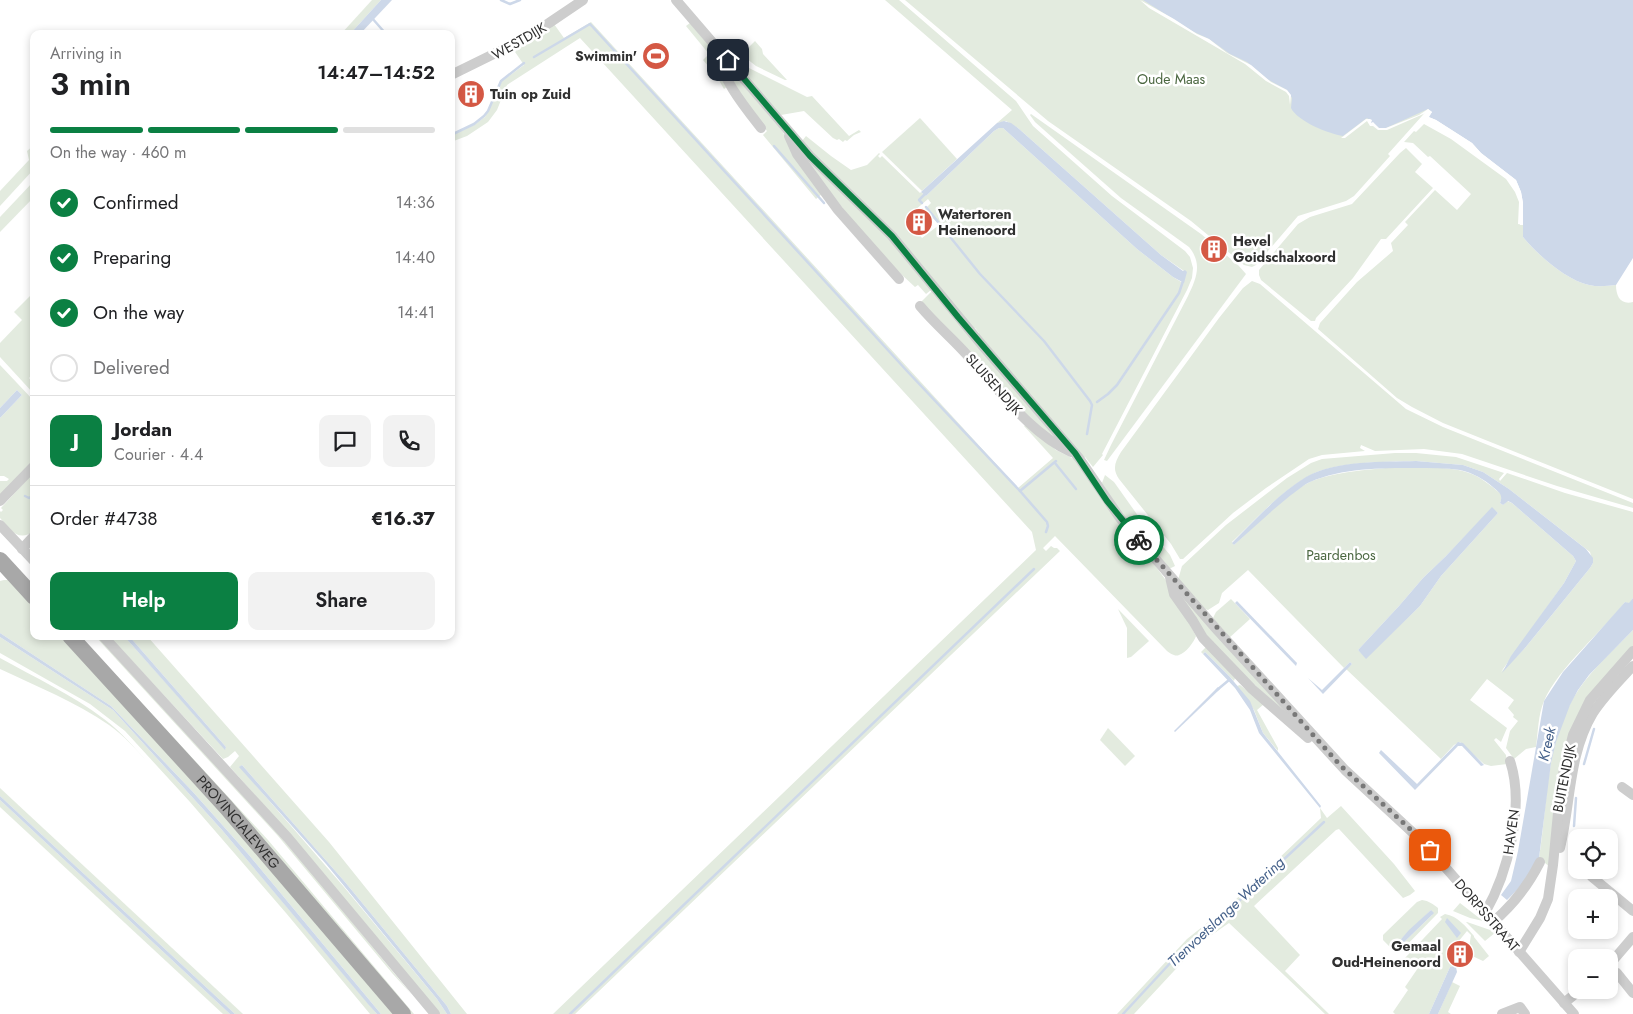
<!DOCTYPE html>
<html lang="en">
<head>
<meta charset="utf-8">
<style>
  :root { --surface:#fff; --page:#f2f2f2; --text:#202124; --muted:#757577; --line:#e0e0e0; --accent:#0b8043 }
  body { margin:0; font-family:Jost,sans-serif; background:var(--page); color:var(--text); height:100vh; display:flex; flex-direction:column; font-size:19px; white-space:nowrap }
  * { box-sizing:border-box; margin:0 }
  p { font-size:16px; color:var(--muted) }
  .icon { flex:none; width:28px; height:28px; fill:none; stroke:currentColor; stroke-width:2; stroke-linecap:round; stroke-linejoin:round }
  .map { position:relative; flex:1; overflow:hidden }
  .details { position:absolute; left:30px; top:30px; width:425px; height:610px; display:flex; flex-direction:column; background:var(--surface); border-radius:10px; box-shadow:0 2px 8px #0003 }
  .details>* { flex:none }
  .buttons { position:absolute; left:1568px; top:829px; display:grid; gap:10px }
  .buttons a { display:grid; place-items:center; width:50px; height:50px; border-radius:10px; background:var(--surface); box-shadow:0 2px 8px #0003; font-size:25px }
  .pin { position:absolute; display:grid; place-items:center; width:42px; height:42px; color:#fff; margin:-21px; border-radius:10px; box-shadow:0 2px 8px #0006 }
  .courier { position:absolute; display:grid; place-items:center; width:50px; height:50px; margin:-25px; border:4px solid #0b8043; border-radius:50%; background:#fff; color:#222; box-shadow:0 1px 6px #0007 }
  .head em { font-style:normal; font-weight:600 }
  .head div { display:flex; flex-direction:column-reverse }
  .head { display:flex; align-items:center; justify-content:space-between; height:85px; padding:0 20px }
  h1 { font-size:32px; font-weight:600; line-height:38px }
  .bar { display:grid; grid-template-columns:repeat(4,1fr); gap:8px 5px; align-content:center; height:60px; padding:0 20px }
  .bar i { height:6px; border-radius:4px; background:var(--line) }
  .bar .selected { background:var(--accent) }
  .bar p { grid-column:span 4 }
  .line { display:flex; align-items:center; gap:12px; padding:0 20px; border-top:1px solid var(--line) }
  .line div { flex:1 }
  .round { display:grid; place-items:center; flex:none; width:52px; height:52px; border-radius:10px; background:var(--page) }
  ol { padding:0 20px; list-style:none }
  li { display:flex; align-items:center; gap:15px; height:55px }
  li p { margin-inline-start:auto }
  li .icon { padding:5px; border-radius:50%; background:var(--accent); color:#fff; stroke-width:4 }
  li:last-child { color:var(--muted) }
  li i { width:28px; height:28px; border:2px solid var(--line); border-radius:50% }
  .cta { display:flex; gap:10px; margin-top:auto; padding:10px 20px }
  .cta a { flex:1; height:58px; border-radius:10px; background:var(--accent); color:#fff; font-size:20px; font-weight:600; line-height:58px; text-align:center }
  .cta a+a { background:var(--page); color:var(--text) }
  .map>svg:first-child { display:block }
</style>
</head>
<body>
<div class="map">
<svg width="1633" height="1014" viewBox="0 0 1633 1014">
  <rect width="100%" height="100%" fill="#fff"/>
  <g fill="#e3ebdf" fill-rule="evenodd">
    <path d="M 372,0 L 381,0 L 350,34 L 341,34 Z"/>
    <path d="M 885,0 L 899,0 L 1016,101 L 1033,126 L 1112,196 L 1185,251 L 1190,257 L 1193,268 L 1192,278 L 1187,290 L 1102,454 L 1103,455 L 1093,467 L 1085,457 L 1083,458 L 978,335 L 979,333 L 975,328 L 972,329 L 802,141 L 806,136 L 831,156 L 851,170 L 867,165 L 879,153 L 880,154 L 878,156 L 880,158 L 882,156 L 920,193 L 921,192 L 926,196 L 994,131 L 999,128 L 1003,128 L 1137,249 L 1173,277 L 1183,283 L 1184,271 L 1161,255 L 1018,128 L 1006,121 L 997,123 L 1012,110 ZM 928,199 L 931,203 L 925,209 L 939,225 L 922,238 L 910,223 L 918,215 L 914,211 Z"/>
    <path d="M 905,0 L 1188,0 L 1430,107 L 1388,154 L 1390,156 L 1354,196 L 1346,201 L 1298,216 L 1256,265 L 1252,267 L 1244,265 L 1191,221 L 1048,121 Z"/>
    <path d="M 591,22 L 1018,488 L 1053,458 L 1024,426 L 1027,424 L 1056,450 L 1076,460 L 1165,579 L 1196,636 C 1194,642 1186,653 1179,655 C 1175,657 1170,653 1167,651 L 1055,536 L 1043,548 L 1046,551 L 1051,546 L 1054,548 L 1057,548 L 1060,551 L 575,1014 L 553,1014 L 1036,550 L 1032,532 L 580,38 L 507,85 L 497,110 L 488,122 L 467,136 L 451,142 L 451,136 L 474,125 L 485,117 L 502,81 L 524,65 L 513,49 L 554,24 L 564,38 Z"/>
    <path d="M 690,23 L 711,48 L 729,85 L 724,89 L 716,75 L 703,60 L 709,54 L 686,26 Z"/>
    <path d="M 755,41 L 762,49 L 763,54 L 787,80 L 785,80 L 756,66 L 742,55 L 743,53 Z"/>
    <path d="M 720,58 L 782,131 L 822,194 L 816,199 L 763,135 L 767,131 L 755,118 Z"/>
    <path d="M 741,64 L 807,97 L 812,96 L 849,136 L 859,130 L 861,132 L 854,135 L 847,141 L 845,140 L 843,142 L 839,139 L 837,140 L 833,138 L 804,111 L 781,115 L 738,67 Z"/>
    <path d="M 1031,114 L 1201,234 L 1238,265 L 1246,274 L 1107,461 L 1104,460 L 1111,445 L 1188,296 C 1196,279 1203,264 1189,247 L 1121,198 L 1035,122 L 1030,115 Z"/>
    <path d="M 920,118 L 957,159 L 922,191 L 882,152 Z"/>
    <path d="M 1424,124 L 1451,139 L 1506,179 L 1515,192 L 1519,202 L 1518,224 L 1523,225 L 1523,237 C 1538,255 1566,280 1589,285 C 1598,287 1607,286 1616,285 C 1616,297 1621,305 1633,302 L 1633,499 L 1443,423 L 1412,407 L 1397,398 L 1318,329 L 1320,323 L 1357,282 L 1393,251 L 1391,243 L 1408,225 L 1405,222 L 1435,190 L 1457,210 L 1471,194 L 1430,156 L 1428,157 L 1413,143 L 1404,142 L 1414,131 L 1416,132 Z"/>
    <path d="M 34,145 L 34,150 L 31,153 L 34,156 L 34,169 L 0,206 L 0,191 L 29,160 L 27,151 Z"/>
    <path d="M 795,146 L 881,230 L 931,290 L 926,294 L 918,285 L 915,287 L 873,248 Z"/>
    <path d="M 1406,148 L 1422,164 L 1415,172 L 1433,188 L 1386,239 L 1381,239 L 1353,278 L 1316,318 L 1315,321 L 1311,321 L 1261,280 L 1259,275 L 1259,270 L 1298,224 L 1310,217 L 1352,204 L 1400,153 Z"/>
    <path d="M 34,181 L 34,197 L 0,232 L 0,217 Z"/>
    <path d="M 1252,281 L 1260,284 L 1406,409 L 1443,427 L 1633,503 L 1633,508 L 1557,486 L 1462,454 L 1424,449 L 1375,451 L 1361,445 L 1360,448 L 1365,451 L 1322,455 L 1309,459 L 1266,488 L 1233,513 L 1183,559 L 1180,559 L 1171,544 L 1119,479 C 1112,469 1115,462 1121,452 L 1219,318 L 1243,288 Z"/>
    <path d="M 932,291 L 1063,444 L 1040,429 L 920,303 Z"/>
    <path d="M 33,293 L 34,373 L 29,378 L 34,383 L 34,394 L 0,357 L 0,343 L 22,320 L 14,312 Z"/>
    <path d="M 0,365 L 34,401 L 34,459 L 0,496 L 0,481 L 7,481 L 9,479 L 4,476 L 0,476 L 0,418 L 22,395 L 17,390 L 0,408 Z"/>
    <path d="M 1395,453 L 1416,453 L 1456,457 L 1504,473 L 1499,479 L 1500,481 L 1507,473 L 1565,493 L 1633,512 L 1633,598 L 1629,604 L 1625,602 C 1602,632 1558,668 1544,701 C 1538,715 1538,732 1536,747 L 1526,749 L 1514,759 L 1506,748 L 1510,731 L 1518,721 L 1513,717 L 1514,715 L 1508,708 L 1514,700 L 1487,679 L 1470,700 L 1507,728 L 1501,742 L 1496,738 L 1494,740 L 1506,755 L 1507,764 L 1491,766 L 1484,764 L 1460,742 L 1454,745 L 1441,759 L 1346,669 L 1352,664 L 1350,662 L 1344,668 L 1248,570 L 1222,593 L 1219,603 L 1208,610 L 1205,609 L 1178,580 L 1182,566 L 1226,525 L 1287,478 L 1311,463 L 1322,459 ZM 1416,461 L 1463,465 L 1483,472 L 1509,489 L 1590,552 L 1593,563 L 1590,568 L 1525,648 L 1501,672 L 1564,583 L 1576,561 L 1573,556 L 1512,503 L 1507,501 L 1503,505 L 1500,503 L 1502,497 L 1501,494 C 1490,485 1480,476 1466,472 C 1435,462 1337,468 1308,483 C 1285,495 1254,527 1234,545 L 1232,542 C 1255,520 1278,494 1307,477 C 1332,461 1385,462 1416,461 ZM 1492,508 L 1498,513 L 1441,576 L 1420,606 L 1366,658 L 1358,650 L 1399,606 L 1423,578 L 1446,556 Z"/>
    <path d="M 34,472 L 34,531 C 18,543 10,529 0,518 L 0,511 L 1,512 L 3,510 L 1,508 Z"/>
    <path d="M 1105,475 L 1114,482 L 1141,520 L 1170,555 L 1175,566 L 1169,569 L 1124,517 L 1102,483 Z"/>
    <path d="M 4,580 L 8,580 L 34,604 L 34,636 L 64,636 L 161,741 L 395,1014 L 381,1014 L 249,855 L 193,792 L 111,706 L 0,633 L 0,581 Z"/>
    <path d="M 1178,591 L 1307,733 L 1207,641 Z"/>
    <path d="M 1231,599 L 1250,619 L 1229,638 L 1213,618 L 1216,612 Z"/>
    <path d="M 1118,609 L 1149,641 L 1131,657 L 1127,658 L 1127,628 Z"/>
    <path d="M 1633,630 L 1633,649 L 1599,686 L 1551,868 L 1539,858 C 1548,802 1545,739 1579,689 C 1594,667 1615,649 1633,630 Z"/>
    <path d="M 80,636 L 268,840 L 414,1014 L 411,1014 Z"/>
    <path d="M 95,636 L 97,636 L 260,813 L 316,878 L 412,995 L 392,973 L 278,836 Z"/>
    <path d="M 109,636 L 124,636 L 225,749 L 226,747 L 129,636 L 147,636 L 329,842 L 467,1014 L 451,1014 L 447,1006 L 345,882 L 242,765 L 240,767 L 344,887 L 437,999 L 447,1014 L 439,1014 L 302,848 L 230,767 L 239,756 L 235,751 L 228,757 L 223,759 Z"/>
    <path d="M 0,637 L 113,710 L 222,830 L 377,1014 L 370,1014 L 286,913 L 190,802 L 125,731 L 90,704 L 0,653 Z"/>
    <path d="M 1206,647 L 1235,678 L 1234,681 L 1205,652 L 1203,654 L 1201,652 Z"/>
    <path d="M 0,658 C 34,677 73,695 104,719 C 124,734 139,753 156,771 C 141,755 127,738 109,725 C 76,702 36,686 0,669 Z"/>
    <path d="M 1240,685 L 1264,704 L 1257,710 L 1278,748 L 1278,751 L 1263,733 L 1254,710 L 1237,686 Z"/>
    <path d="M 1108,728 L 1135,756 L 1125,766 L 1100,740 Z"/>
    <path d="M 0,788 L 243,1014 L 235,1014 L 0,796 Z"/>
    <path d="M 0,800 L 230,1014 L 223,1014 L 0,807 Z"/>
    <path d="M 1341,806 L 1394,864 L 1415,891 L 1410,895 L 1403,898 L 1339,829 L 1336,830 L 1254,906 L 1300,955 L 1285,971 L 1329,1014 L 1325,1014 L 1229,923 L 1200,943 L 1134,1014 L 1117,1014 L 1187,939 L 1231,904 L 1321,818 L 1320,808 L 1327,818 Z"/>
    <path d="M 1422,900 C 1429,901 1433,904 1438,908 L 1438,913 L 1400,952 L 1395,952 L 1383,940 L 1383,935 L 1417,902 ZM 1431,910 L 1432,915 L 1399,947 L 1396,944 Z"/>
    <path d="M 1460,903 L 1483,921 L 1470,918 L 1453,911 Z"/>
    <path d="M 1445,914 C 1458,916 1466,927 1474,936 L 1474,937 L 1489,956 L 1483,961 L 1468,954 L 1471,935 L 1467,931 L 1458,942 L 1449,962 L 1453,964 L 1452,968 L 1450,967 L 1429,1014 L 1395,1014 L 1393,1012 L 1408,990 L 1405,987 L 1418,968 L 1405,958 L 1442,919 L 1440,917 Z"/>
    <path d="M 1466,922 L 1467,922 L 1496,932 L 1485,941 Z"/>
    <path d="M 1452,982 L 1460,986 L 1448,1012 L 1451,1014 L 1438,1014 Z"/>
  </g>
  <g fill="#cdd8e9">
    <path d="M 381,0 L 392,0 L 360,34 L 350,34 Z"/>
    <path d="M 1143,0 L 1633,0 L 1633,258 L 1616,285 C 1607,286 1598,287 1589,285 C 1566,280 1538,255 1523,237 L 1523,203 L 1521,192 L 1516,180 L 1481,153 L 1472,143 L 1436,120 L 1428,117 L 1432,112 L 1428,109 L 1386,128 L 1379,128 L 1373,123 L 1371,124 L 1370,122 L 1371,121 L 1367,118 L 1343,136 C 1329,134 1297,121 1291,108 L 1292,98 L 1287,90 L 1267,79 L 1247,62 L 1230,54 L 1209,39 L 1192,31 Z"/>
    <path d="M 1004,121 L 1011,123 L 1018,128 L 1161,255 L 1183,271 L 1185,270 L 1187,272 L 1184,283 L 1173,277 L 1137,249 L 1003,128 L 999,128 L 994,131 L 926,196 L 921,192 L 997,123 Z"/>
    <path d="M 17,390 L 22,395 L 0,418 L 0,408 Z"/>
    <path d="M 1416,461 L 1463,465 L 1483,472 L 1509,489 L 1586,549 L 1593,558 L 1593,563 L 1590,568 L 1525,648 L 1502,673 L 1511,656 L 1564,583 L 1576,561 L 1573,556 L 1512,503 L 1508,501 L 1503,505 L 1500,503 C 1503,495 1500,493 1494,488 C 1484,479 1473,473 1460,470 C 1446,468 1430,468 1415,468 C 1380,468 1342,468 1310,482 C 1303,485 1297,491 1291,495 C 1271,511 1253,528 1234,545 L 1232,543 C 1255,520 1278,494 1306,477 C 1336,460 1383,462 1416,461 Z"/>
    <path d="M 1492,507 L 1498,513 L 1441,576 L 1420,606 L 1366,659 L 1358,650 L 1399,606 L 1423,578 L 1446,556 Z"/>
    <path d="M 1633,598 L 1633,630 L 1589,675 L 1578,690 L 1570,705 L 1556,742 L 1551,763 L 1539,858 L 1521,886 L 1507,900 L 1501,895 L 1511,881 L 1518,851 L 1544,701 L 1563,672 L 1625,602 L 1629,603 Z"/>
    <path d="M 1237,601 L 1297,663 L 1296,666 L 1235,603 Z"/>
    <path d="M 0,633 L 111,706 L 193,792 L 249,855 L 381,1014 L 377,1014 L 368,1004 L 222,830 L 113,710 L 0,637 Z"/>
    <path d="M 124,636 L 129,636 L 226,747 L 225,750 Z"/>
    <path d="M 1205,652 L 1230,677 L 1250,701 L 1263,733 L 1321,806 L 1320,808 L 1259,733 L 1250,710 L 1235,688 L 1203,654 Z"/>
    <path d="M 1350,662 L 1352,664 L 1323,694 L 1308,678 L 1322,690 Z"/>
    <path d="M 1218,687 L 1220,689 L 1175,732 L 1174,731 Z"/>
    <path d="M 1458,742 L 1463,743 L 1484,765 L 1481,766 L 1462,746 L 1458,746 L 1415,790 L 1379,753 L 1381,750 L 1417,784 Z"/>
    <path d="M 242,765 L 345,882 L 447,1006 L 451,1014 L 447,1014 L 437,999 L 326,864 L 239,767 Z"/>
    <path d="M 0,796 L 235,1014 L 230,1014 L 0,800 Z"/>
    <path d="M 1431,910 L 1434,913 L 1432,915 L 1399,947 L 1395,946 L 1409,930 Z"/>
    <path d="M 1447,918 L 1461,933 L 1457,938 L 1445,922 Z"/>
    <path d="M 1457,955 L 1460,956 L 1456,967 L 1457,972 L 1438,1014 L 1429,1014 L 1450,967 L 1452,967 Z"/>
  </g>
  <g fill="#fff">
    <path d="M 1140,0 L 1174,19 L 1197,34 L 1209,39 L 1227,53 L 1251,65 L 1271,82 L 1287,90 L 1291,95 L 1290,105 L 1289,96 L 1286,92 L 1266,81 L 1245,64 L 1149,8 Z"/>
    <path d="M 1428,109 L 1432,112 L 1429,117 L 1436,120 L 1472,143 L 1481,153 L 1516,180 L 1521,192 L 1523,203 L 1523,225 L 1520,225 L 1521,211 L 1520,198 L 1514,181 L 1480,155 L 1471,145 L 1435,122 L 1426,119 L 1426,117 L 1428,112 L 1387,130 L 1378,130 L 1373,126 L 1370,126 L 1367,121 L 1345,138 L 1341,138 L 1366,119 L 1370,119 L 1372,120 L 1371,123 L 1373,122 L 1379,128 L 1386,128 L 1419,115 Z"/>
  </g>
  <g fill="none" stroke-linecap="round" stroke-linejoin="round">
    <g stroke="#cdd8e9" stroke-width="2.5">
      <path d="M 501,0 L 510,4 L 520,0"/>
      <path d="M 372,18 L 386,34"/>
      <path d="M 534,57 L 590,24 L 907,371 L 1020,491"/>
      <path d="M 451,135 L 474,124 L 484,116 L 488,111 L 501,81 L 524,63"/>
      <path d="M 774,146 L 824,203"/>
      <path d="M 922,203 L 919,200 L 926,193"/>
      <path d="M 926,207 L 980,274 L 1044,341 L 1090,401 L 1092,405 L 1087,434"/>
      <path d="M 1097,402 L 1108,394 L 1117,385 L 1179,293 L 1183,281"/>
      <path d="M 1055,463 L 1076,489"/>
      <path d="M 25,496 L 29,498 L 34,495"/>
      <path d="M 1046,532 L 1048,526 L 1047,522 L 1020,491 L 1056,461"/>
      <path d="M 1217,690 L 1229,680"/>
      <path d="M 1584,764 L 1594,729"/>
      <path d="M 1574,826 L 1576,798"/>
      <path d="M 570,1014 L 1034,569"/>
      <path d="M 1123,1014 L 1186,946 L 1205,929 L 1224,915 L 1324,822"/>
    </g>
    <g stroke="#cdcdcd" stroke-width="10">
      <path d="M 676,0 L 810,156 L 892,236 L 982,345 L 1079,458 L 1120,518 L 1218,631 L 1345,770 L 1424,843 L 1574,1014"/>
      <path d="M 716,48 C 721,78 743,105 761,128"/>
      <path d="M 451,75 L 516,43 L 549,23 L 583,0"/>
      <path d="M 789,136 L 797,154 L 838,210 L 899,279"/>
      <path d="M 920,306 C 935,324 953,339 968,356 C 999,389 1029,433 1071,452"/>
      <path d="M 0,501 L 34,466"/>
      <path d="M 0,525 L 34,561"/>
      <path d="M 22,549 L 34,536"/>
      <path d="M 1170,577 L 1174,594 L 1193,621 L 1203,638 L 1252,689 L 1308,738"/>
      <path d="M 103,636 L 288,838 L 435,1014"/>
      <path d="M 1622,787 L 1633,795"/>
      <path d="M 1560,848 C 1571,803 1568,755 1593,713 C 1604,696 1619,681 1633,666"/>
      <path d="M 1592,877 L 1633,911"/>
      <path d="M 1485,913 C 1508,873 1525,806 1510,761"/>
      <path d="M 1493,922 C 1513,905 1528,886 1540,862"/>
      <path d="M 1519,952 L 1540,918 L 1548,899 L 1553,865 L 1561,782 L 1573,735 L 1590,700 L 1633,651"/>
      <path d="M 1609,965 L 1633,937"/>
      <path d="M 1617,973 L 1633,993"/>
      <path d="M 1564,1003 L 1580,990"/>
      <path d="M 1502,1014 L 1520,1007 L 1525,1014"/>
    </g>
    <g stroke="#a8a8a8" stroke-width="16">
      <path d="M 0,560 L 34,597"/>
      <path id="s1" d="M 70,636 L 226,807 L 403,1014"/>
    </g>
  </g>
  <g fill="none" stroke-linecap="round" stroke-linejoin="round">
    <path stroke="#787878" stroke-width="5" stroke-dasharray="0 9" d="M 1139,540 L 1340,765 L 1409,828 L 1430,850"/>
    <path stroke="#0b8043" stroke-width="6" d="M 728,60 L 810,156 L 892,236 L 958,317 L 1075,453 L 1107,501 L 1139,540"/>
  </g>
  <defs>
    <g id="stadium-disc" transform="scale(1.4375)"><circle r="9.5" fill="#d45844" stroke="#fff"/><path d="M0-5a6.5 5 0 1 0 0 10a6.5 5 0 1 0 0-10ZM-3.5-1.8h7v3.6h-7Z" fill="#fff"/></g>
    <g id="building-disc" transform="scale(1.4375)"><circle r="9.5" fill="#d45844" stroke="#fff"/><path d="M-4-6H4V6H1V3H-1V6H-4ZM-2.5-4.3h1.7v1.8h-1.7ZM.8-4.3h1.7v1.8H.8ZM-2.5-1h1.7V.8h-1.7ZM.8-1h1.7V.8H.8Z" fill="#fff"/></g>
  </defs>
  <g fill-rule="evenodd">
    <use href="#stadium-disc" x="656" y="56"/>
    <use href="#building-disc" x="471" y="94"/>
    <use href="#building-disc" x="919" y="222"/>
    <use href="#building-disc" x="1214" y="249"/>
    <use href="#building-disc" x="1460" y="954"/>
  </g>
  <g text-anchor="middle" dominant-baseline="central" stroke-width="5" stroke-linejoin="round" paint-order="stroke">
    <g font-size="14" fill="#303030" stroke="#fff">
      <text transform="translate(519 41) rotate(-30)">WESTDIJK</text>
      <text transform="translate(994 384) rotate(48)">SLUISENDIJK</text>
      <text transform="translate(1564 778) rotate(-79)">BUITENDIJK</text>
      <text stroke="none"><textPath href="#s1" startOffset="251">PROVINCIALEWEG</textPath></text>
      <text transform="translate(1511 832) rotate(-82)">HAVEN</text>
      <text transform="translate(1487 915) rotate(49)">DORPSSTRAAT</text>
    </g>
    <g font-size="14" font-weight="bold" fill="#303030" stroke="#fff" text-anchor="start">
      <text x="637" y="56" text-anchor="end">Swimmin'</text>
      <text x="490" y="94">Tuin op Zuid</text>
      <text x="938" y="214">Watertoren<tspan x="938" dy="16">Heinenoord</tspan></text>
      <text x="1233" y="241">Hevel<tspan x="1233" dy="16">Goidschalxoord</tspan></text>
      <text x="1441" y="946" text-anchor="end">Gemaal<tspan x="1441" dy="16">Oud-Heinenoord</tspan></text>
    </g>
    <g font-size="14" fill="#4b6741" stroke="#fff">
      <text x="1171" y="79">Oude Maas</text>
      <text x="1341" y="555">Paardenbos</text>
    </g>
    <g font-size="15" font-style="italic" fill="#45618a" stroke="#fff">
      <text transform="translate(1547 744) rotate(-77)">Kreek</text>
      <text transform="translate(1226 912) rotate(-43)">Tienvoetslange Watering</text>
    </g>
  </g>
</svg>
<div class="buttons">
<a><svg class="icon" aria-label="locate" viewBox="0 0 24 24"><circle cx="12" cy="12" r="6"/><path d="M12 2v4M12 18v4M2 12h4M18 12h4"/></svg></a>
<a>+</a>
<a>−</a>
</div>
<div class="pin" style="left:1430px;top:850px;background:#ea580c"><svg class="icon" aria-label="bag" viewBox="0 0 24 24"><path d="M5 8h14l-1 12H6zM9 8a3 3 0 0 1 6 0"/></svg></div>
<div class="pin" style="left:728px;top:60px;background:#1f2937"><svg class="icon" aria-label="home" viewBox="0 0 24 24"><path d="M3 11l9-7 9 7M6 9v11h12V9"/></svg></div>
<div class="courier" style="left:1139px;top:540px"><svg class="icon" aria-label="bike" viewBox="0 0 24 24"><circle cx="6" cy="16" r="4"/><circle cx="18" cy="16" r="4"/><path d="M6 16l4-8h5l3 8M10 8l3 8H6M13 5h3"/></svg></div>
<section class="details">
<div class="head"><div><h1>3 min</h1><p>Arriving in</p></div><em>14:47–14:52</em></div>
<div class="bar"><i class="selected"></i><i class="selected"></i><i class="selected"></i><i></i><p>On the way · 460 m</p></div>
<ol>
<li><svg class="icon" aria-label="check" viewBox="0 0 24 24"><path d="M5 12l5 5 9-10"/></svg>Confirmed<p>14:36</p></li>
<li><svg class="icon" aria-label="check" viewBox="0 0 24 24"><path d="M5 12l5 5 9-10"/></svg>Preparing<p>14:40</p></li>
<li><svg class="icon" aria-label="check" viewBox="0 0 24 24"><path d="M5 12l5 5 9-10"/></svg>On the way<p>14:41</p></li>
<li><i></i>Delivered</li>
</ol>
<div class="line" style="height:90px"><b class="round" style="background:var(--accent);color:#fff">J</b><div><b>Jordan</b><p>Courier · 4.4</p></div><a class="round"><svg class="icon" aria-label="chat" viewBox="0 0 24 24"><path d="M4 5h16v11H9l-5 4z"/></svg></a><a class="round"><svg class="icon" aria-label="phone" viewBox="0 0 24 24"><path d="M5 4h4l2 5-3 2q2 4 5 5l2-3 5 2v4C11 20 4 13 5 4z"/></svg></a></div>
<div class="line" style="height:65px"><div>Order #4738</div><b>€16.37</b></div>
<div class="cta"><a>Help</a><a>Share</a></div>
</section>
</div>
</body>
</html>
